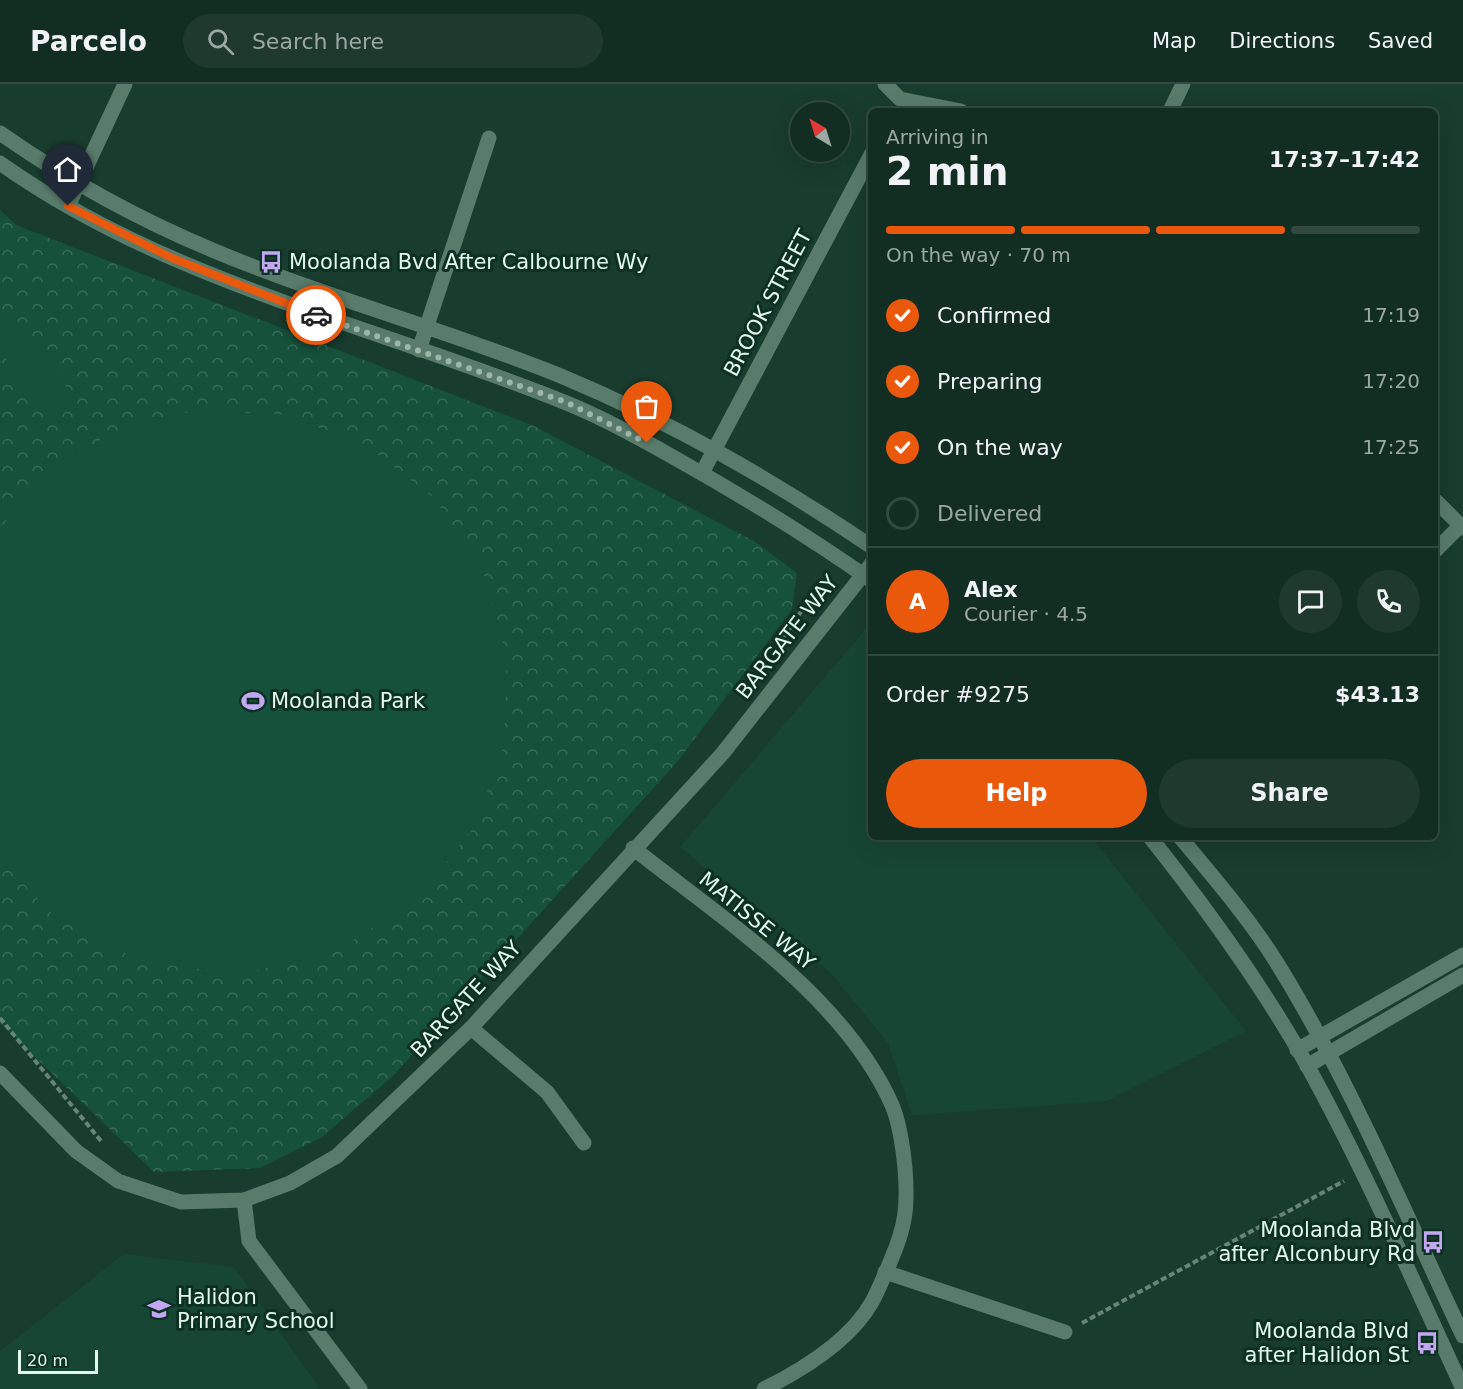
<!DOCTYPE html>
<html lang="en">
<head>
<meta charset="utf-8">
<style>
  :root { --surface:#122d22; --page:#1f392f; --text:#f1f3f6; --muted:#9ca8a5; --line:#314940; --accent:#ea580c }
  body { margin:0; font-family:"DejaVu Sans",sans-serif; background:var(--page); color:var(--text); height:100vh; display:flex; flex-direction:column; font-size:22px; white-space:nowrap }
  * { box-sizing:border-box; margin:0 }
  p { font-size:20px; color:var(--muted) }
  .icon { flex:none; width:33px; height:33px; fill:none; stroke:currentColor; stroke-width:2; stroke-linecap:round; stroke-linejoin:round }
  .map { position:relative; flex:1; overflow:hidden }
  .panel { position:absolute; left:868px; top:24px; width:570px; height:732px; display:flex; flex-direction:column; background:var(--surface); border-radius:9px; box-shadow:0 6px 24px #0002,0 0 0 2px var(--line) }
  .panel>* { flex:none }
  .needle { width:39px; rotate:322deg }
  .fabs { position:absolute; left:790px; top:18px; display:grid; gap:12px }
  .fabs a { display:grid; place-items:center; width:60px; height:60px; border-radius:50%; background:var(--surface); box-shadow:0 6px 24px #0002,0 0 0 2px var(--line); font-size:30px }
  .scale { position:absolute; left:18px; bottom:15px; width:80px; box-sizing:border-box; padding-left:6px; border:3px solid #e4f8ee; border-top:0; font-size:16px; line-height:21px; white-space:nowrap; color:#e4f8ee; -webkit-text-stroke:4px #0c3124; paint-order:stroke }
  .pin { position:absolute; display:grid; place-items:center; width:51px; height:51px; color:#fff; margin:-62px -26px; border-radius:50% 50% 50% 0; rotate:-45deg; box-shadow:0 0 6px #0007 }
  .pin .icon { rotate:45deg }
  .courier { position:absolute; display:grid; place-items:center; width:60px; height:60px; margin:-30px; border:4px solid #ea580c; border-radius:50%; background:#fff; color:#222; box-shadow:0 2px 8px #0007 }
  .headline em { font-style:normal; font-weight:700 }
  .headline div { display:flex; flex-direction:column-reverse }
  .headline { display:flex; align-items:center; justify-content:space-between; height:102px; padding:0 18px }
  h1 { font-size:39px; font-weight:700; line-height:45px }
  .bar { display:grid; grid-template-columns:repeat(4,1fr); gap:9px 6px; align-content:center; height:72px; padding:0 18px }
  .bar i { height:8px; border-radius:4px; background:var(--line) }
  .bar .current { background:var(--accent) }
  .bar p { grid-column:span 4 }
  .line { display:flex; align-items:center; gap:15px; padding:0 18px; border-top:2px solid var(--line) }
  .line div { flex:1 }
  .round { display:grid; place-items:center; flex:none; width:63px; height:63px; border-radius:32px; background:var(--page) }
  ol { padding:0 18px; list-style:none }
  li { display:flex; align-items:center; gap:18px; height:66px }
  li p { margin-inline-start:auto }
  li .icon { padding:6px; border-radius:50%; background:var(--accent); color:#fff; stroke-width:4 }
  li:last-child { color:var(--muted) }
  li i { width:33px; height:33px; border:3px solid var(--line); border-radius:50% }
  .action { display:flex; gap:12px; margin-top:auto; padding:12px 18px }
  .action a { flex:1; height:69px; border-radius:36px; background:var(--accent); color:#fff; font-size:24px; font-weight:700; line-height:69px; text-align:center }
  .action a+a { background:var(--page); color:var(--text) }
  header { display:flex; align-items:center; gap:36px; box-sizing:border-box; height:84px; padding:0 30px; background:var(--surface); border-bottom:2px solid var(--line) }
  header strong { font-size:28px }
  nav { display:flex; gap:33px; margin-inline-start:auto; font-size:21px }
  .search { width:420px; height:54px; background:var(--page); display:flex; align-items:center; gap:15px; box-sizing:border-box; padding:0 21px; border-radius:33px; color:var(--muted); font-size:22px }
  .map>svg:first-child { display:block }
</style>
</head>
<body>
<header>
<strong>Parcelo</strong>
<div class="search"><svg class="icon" aria-label="search" viewBox="0 0 24 24"><circle cx="10" cy="10" r="6"/><path d="M15 15l6 6"/></svg>Search here</div>
<nav><a>Map</a><a>Directions</a><a>Saved</a></nav>
</header>
<div class="map">
<svg width="1463" height="1305" viewBox="0 0 1463 1305">
  <defs>
    <pattern id="park-crowns" width="20" height="18" patternUnits="userSpaceOnUse" patternTransform="scale(1.5)"><rect width="20" height="18" fill="#16513b"/><path d="M2 6a3 3 0 1 1 6 0M12 15a3 3 0 1 1 6 0" fill="none" stroke="#386b58"/></pattern>
  </defs>
  <rect width="100%" height="100%" fill="#183c2d"/>
  <g fill="#184634">
    <path d="M 871,539 L 872,753 L 1091,753 L 1246,947 L 1107,1017 L 912,1031 L 888,959 L 831,889 L 680,763 Z"/>
    <path d="M 124,1170 L 234,1183 L 320,1305 L 0,1305 L 0,1267 Z"/>
  </g>
  <path fill="url(#park-crowns)" d="M 0,126 L 16,141 L 534,342 L 754,457 L 797,489 L 792,525 L 678,677 L 393,992 L 322,1053 L 260,1084 L 154,1088 L 0,939 Z"/>
  <g fill="#16513b">
    <path d="M 14,233 L 78,318 L 50,339 L 0,266 L 0,243 Z"/>
    <path d="M 192,327 L 281,330 L 364,360 L 434,414 L 483,488 L 507,573 L 504,661 L 473,745 L 418,814 L 335,868 L 240,890 L 142,878 L 55,833 L 0,775 L 0,445 L 33,401 L 107,351 Z"/>
  </g>
  <g fill="none" stroke-linecap="round" stroke-linejoin="round">
    <g stroke="#668477" stroke-width="4" stroke-dasharray="6 3" stroke-linecap="butt">
      <path d="M 779,561 L 820,499"/>
      <path d="M 0,934 L 101,1057"/>
      <path d="M 1082,1239 L 1344,1097"/>
    </g>
    <g stroke="#587b6b" stroke-width="15">
      <path d="M 885,0 L 900,15 L 961,27"/>
      <path d="M 1170,27 L 1183,0"/>
      <path d="M 0,49 C 67,96 142,137 217,168 C 330,215 448,246 561,292 C 673,339 771,395 872,463"/>
      <path d="M 0,79 C 169,199 375,241 564,318 C 602,333 638,353 673,373 C 741,411 808,452 872,497"/>
      <path d="M 68,122 L 125,0"/>
      <path d="M 419,266 L 489,54"/>
      <path d="M 702,389 L 872,69"/>
      <path d="M 1436,417 L 1463,444"/>
      <path d="M 1436,466 L 1460,442"/>
      <path d="M 1150,753 C 1207,825 1262,901 1307,981 C 1365,1086 1413,1197 1463,1305"/>
      <path d="M 1180,753 C 1214,794 1249,834 1277,879 C 1350,997 1404,1127 1463,1252"/>
      <path d="M 633,764 C 724,836 844,913 892,1021 C 900,1040 903,1064 905,1084 C 908,1122 906,1141 891,1176 C 885,1190 879,1205 872,1218 C 850,1257 802,1286 764,1305"/>
      <path d="M 471,944 L 547,1008 L 584,1059"/>
      <path d="M 1297,966 L 1463,871"/>
      <path d="M 1307,982 L 1463,891"/>
      <path d="M 0,989 L 76,1067 L 118,1097 L 181,1118 L 244,1116 L 290,1099 L 337,1072 L 471,944 L 723,669 L 872,479"/>
      <path d="M 244,1116 L 249,1157 L 360,1305"/>
      <path d="M 885,1188 L 1065,1248"/>
    </g>
  </g>
  <g fill="none" stroke-linecap="round" stroke-linejoin="round">
    <path stroke="#9db6aa" stroke-width="6" stroke-dasharray="0 10.8" d="M 316,231 L 566,318 L 647,359"/>
    <path stroke="#ea580c" stroke-width="8" d="M 68,122 L 172,174 L 316,231"/>
  </g>
  <defs>
    <g id="bus-bare" transform="scale(1.8)"><path d="M-5-6H5V4H4V6H2V4H-2V6H-4V4H-5ZM-3.5-4V0h7V-4ZM-3.5 1.2v1.5H-2V1.2ZM2 1.2v1.5H3.5V1.2Z" fill="#c4a7f1" stroke="#0c3124" stroke-width="2.5" paint-order="stroke"/></g>
    <g id="stadium-bare" transform="scale(1.8)"><path d="M0-5a6.5 5 0 1 0 0 10a6.5 5 0 1 0 0-10ZM-3.5-1.8h7v3.6h-7Z" fill="#c4a7f1" stroke="#0c3124" stroke-width="2.5" paint-order="stroke"/></g>
    <g id="school-bare" transform="scale(1.8)"><path d="M0-5L7-2L0 1L-7-2ZM-4 1L0 2.5L4 1V4Q0 6-4 4Z" fill="#c4a7f1" stroke="#0c3124" stroke-width="2.5" paint-order="stroke"/></g>
  </defs>
  <g fill-rule="evenodd">
    <use href="#bus-bare" x="271" y="178"/>
    <use href="#stadium-bare" x="253" y="617"/>
    <use href="#bus-bare" x="1433" y="1158"/>
    <use href="#school-bare" x="159" y="1225"/>
    <use href="#bus-bare" x="1427" y="1259"/>
  </g>
  <g text-anchor="middle" dominant-baseline="central" stroke-width="6" stroke-linejoin="round" paint-order="stroke">
    <g font-size="21" fill="#e4f8ee" stroke="#0c3124" text-anchor="start">
      <text x="289" y="178">Moolanda Bvd After Calbourne Wy</text>
      <text x="271" y="617">Moolanda Park</text>
      <text x="1415" y="1146" text-anchor="end">Moolanda Blvd<tspan x="1415" dy="24">after Alconbury Rd</tspan></text>
      <text x="177" y="1213">Halidon<tspan x="177" dy="24">Primary School</tspan></text>
      <text x="1409" y="1247" text-anchor="end">Moolanda Blvd<tspan x="1409" dy="24">after Halidon St</tspan></text>
    </g>
    <g font-size="21" fill="#e4f8ee" stroke="#0c3124">
      <text transform="translate(768 219) rotate(-62)">BROOK STREET</text>
      <text transform="translate(787 553) rotate(-52)">BARGATE WAY</text>
      <text transform="translate(757 837) rotate(39)">MATISSE WAY</text>
      <text transform="translate(466 915) rotate(-47)">BARGATE WAY</text>
    </g>
  </g>
</svg>
<div class="fabs">
<a><svg class="needle" viewBox="-14 -14 28 28"><path d="M0-13l5 13h-10z" fill="#e53935"/><path d="M0 13l5-13h-10z" fill="#9ca8a5"/></svg></a>
</div>
<div class="scale">20 m</div>
<div class="pin" style="left:647px;top:359px;background:#ea580c"><svg class="icon" aria-label="bag" viewBox="0 0 24 24"><path d="M5 8h14l-1 12H6zM9 8a3 3 0 0 1 6 0"/></svg></div>
<div class="pin" style="left:68px;top:122px;background:#1f2937"><svg class="icon" aria-label="home" viewBox="0 0 24 24"><path d="M3 11l9-7 9 7M6 9v11h12V9"/></svg></div>
<div class="courier" style="left:316px;top:231px"><svg class="icon" aria-label="car" viewBox="0 0 24 24"><path d="M5 17H2v-5l4-1 3-4h7l3 4 3 1v5h-3M9 17h6M6 11h13"/><circle cx="7" cy="17" r="2"/><circle cx="17" cy="17" r="2"/></svg></div>
<section class="panel">
<div class="headline"><div><h1>2 min</h1><p>Arriving in</p></div><em>17:37–17:42</em></div>
<div class="bar"><i class="current"></i><i class="current"></i><i class="current"></i><i></i><p>On the way · 70 m</p></div>
<ol>
<li><svg class="icon" aria-label="check" viewBox="0 0 24 24"><path d="M5 12l5 5 9-10"/></svg>Confirmed<p>17:19</p></li>
<li><svg class="icon" aria-label="check" viewBox="0 0 24 24"><path d="M5 12l5 5 9-10"/></svg>Preparing<p>17:20</p></li>
<li><svg class="icon" aria-label="check" viewBox="0 0 24 24"><path d="M5 12l5 5 9-10"/></svg>On the way<p>17:25</p></li>
<li><i></i>Delivered</li>
</ol>
<div class="line" style="height:108px"><b class="round" style="background:var(--accent);color:#fff">A</b><div><b>Alex</b><p>Courier · 4.5</p></div><a class="round"><svg class="icon" aria-label="chat" viewBox="0 0 24 24"><path d="M4 5h16v11H9l-5 4z"/></svg></a><a class="round"><svg class="icon" aria-label="phone" viewBox="0 0 24 24"><path d="M5 4h4l2 5-3 2q2 4 5 5l2-3 5 2v4C11 20 4 13 5 4z"/></svg></a></div>
<div class="line" style="height:78px"><div>Order #9275</div><b>$43.13</b></div>
<div class="action"><a>Help</a><a>Share</a></div>
</section>
</div>
</body>
</html>
